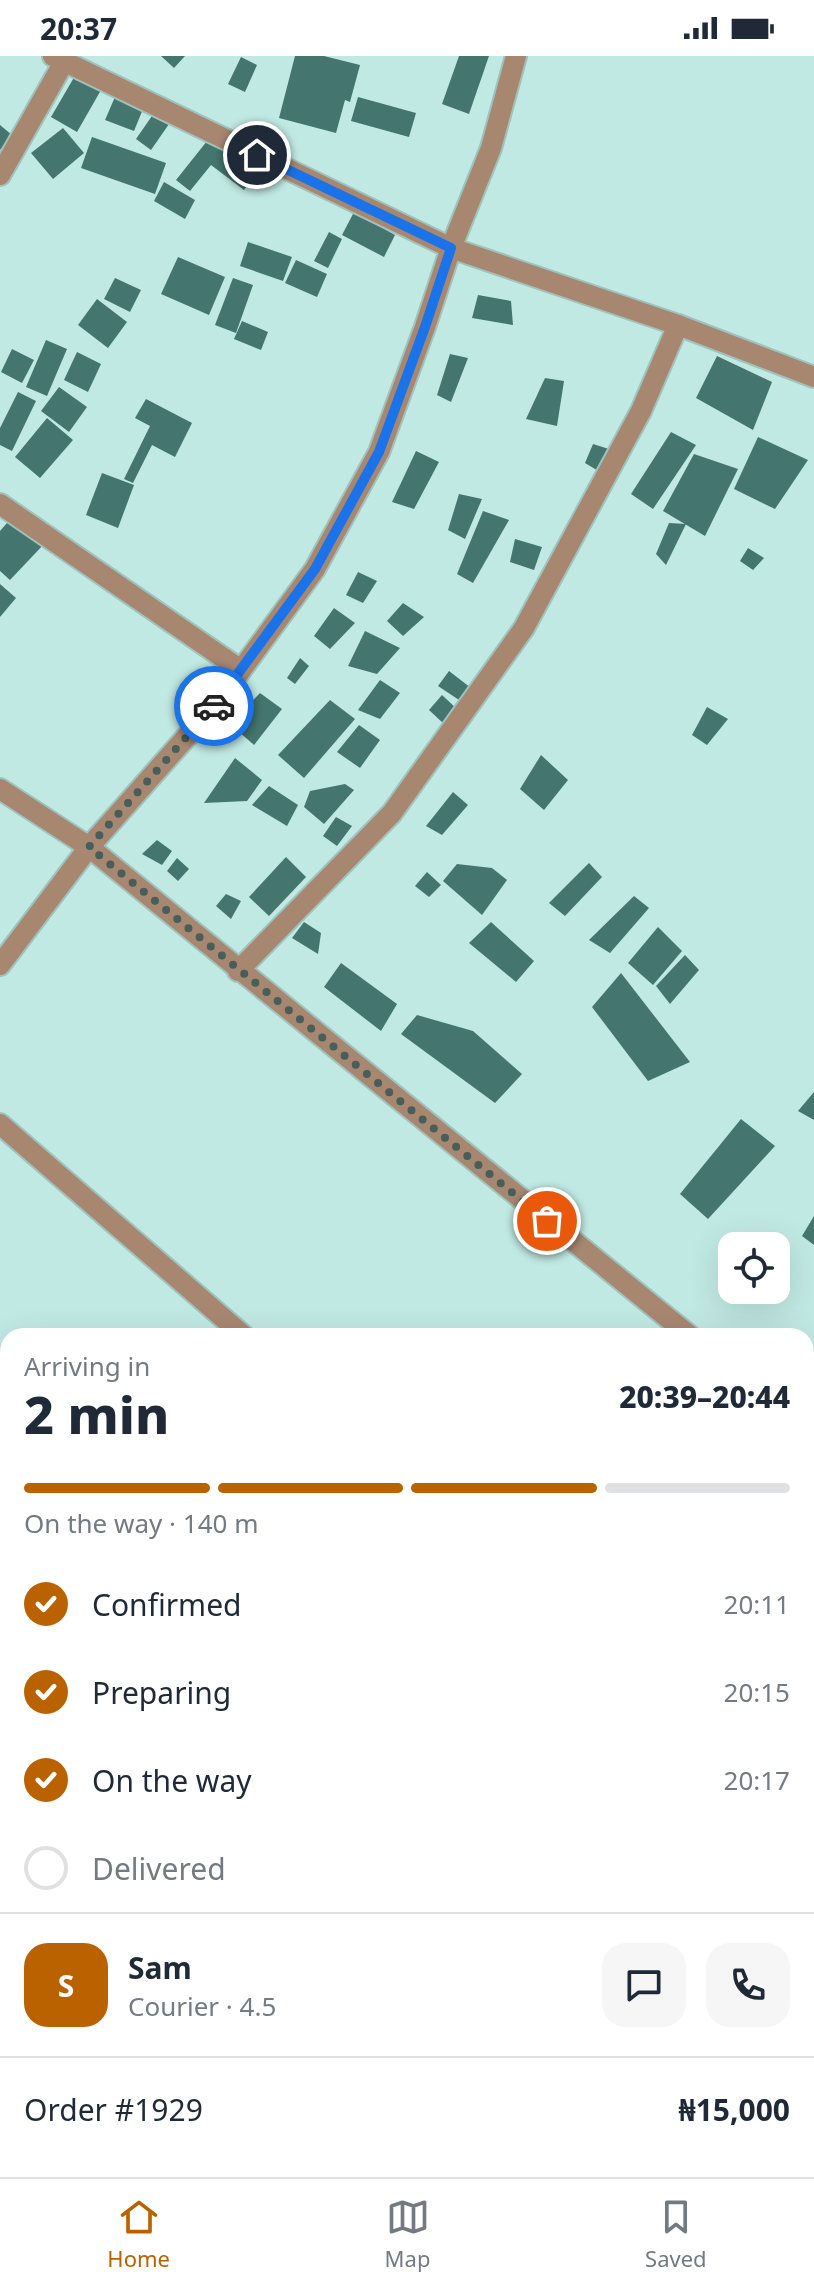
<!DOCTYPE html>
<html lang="en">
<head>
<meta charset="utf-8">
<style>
  :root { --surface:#fff; --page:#f6f6f7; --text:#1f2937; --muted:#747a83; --line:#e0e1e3; --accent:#bb6200 }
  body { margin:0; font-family:"Noto Sans",sans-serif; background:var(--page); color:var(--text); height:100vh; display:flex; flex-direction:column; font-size:30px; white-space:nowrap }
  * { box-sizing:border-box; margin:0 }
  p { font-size:26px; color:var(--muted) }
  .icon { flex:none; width:44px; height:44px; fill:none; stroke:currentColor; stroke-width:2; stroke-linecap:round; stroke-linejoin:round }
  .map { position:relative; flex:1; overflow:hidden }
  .panel { position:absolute; left:0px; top:1272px; width:814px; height:850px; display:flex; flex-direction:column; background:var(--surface); border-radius:24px 24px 0 0; box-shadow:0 8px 32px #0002 }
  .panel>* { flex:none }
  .tools { position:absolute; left:718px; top:1176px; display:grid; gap:16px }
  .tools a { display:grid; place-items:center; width:72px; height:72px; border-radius:16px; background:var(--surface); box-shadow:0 8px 32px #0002; font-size:40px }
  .pin { position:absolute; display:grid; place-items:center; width:68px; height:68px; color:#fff; margin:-34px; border:4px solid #fff; border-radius:50%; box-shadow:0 2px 8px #0007 }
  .courier { position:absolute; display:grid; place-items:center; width:80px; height:80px; margin:-40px; border:6px solid #1a73e8; border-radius:50%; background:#fff; color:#222; box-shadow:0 2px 10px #0007 }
  .headline em { font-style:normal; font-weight:800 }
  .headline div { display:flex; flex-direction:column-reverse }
  .headline { display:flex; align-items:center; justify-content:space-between; height:136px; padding:0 24px }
  h1 { font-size:52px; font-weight:800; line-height:60px }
  .bar { display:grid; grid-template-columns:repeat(4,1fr); gap:12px 8px; align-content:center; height:96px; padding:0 24px }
  .bar i { height:10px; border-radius:6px; background:var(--line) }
  .bar .active { background:var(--accent) }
  .bar p { grid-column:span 4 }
  .line { display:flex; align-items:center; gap:20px; padding:0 24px; border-top:2px solid var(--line) }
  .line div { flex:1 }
  .round { display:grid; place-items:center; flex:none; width:84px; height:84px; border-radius:24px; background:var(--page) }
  ol { padding:0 24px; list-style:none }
  li { display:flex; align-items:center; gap:24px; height:88px }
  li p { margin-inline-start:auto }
  li .icon { padding:8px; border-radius:50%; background:var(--accent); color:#fff; stroke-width:4 }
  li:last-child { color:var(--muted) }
  li i { width:44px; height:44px; border:4px solid var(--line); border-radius:50% }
  .status { display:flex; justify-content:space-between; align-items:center; height:56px; padding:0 40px; background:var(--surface); direction:ltr }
  .status svg { height:22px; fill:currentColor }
  .tabs { display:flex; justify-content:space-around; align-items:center; height:112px; border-top:2px solid var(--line); background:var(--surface); font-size:22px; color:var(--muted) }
  .tabs a { display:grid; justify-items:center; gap:4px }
  .tabs .active { color:var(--accent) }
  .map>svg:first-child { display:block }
</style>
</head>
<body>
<div class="status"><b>20:37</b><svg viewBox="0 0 49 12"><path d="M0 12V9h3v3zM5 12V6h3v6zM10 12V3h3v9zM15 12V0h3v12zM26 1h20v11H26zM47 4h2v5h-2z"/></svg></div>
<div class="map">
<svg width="814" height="2121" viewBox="0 0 814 2121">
  <rect width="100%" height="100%" fill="#c1e9e3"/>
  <g fill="#44756e">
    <path d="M 161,0 L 185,0 L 174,12 Z"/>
    <path d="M 295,0 L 324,0 L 360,9 L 350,46 L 345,44 L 336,77 L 279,62 Z"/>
    <path d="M 459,0 L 489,0 L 469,58 L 442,48 Z"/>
    <path d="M 241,1 L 257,9 L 245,36 L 228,28 Z"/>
    <path d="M 83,6 L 109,20 L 77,76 L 51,61 Z"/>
    <path d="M 115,41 L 143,53 L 134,75 L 105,64 Z"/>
    <path d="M 358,41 L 416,57 L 409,81 L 351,65 Z"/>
    <path d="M 154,57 L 169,68 L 151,94 L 136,83 Z"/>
    <path d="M 0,69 L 12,79 L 0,94 Z"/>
    <path d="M 63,72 L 84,97 L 53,123 L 31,97 Z"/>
    <path d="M 211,80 L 257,116 L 244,134 L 211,109 L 190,135 L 176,124 Z"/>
    <path d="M 92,81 L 166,107 L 155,138 L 81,112 Z"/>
    <path d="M 164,126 L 195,144 L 185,163 L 154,145 Z"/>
    <path d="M 354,156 L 395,179 L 384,201 L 342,179 Z"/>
    <path d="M 329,176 L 342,183 L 328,212 L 314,205 Z"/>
    <path d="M 248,186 L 292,201 L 283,225 L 240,210 Z"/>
    <path d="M 178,201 L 225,221 L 209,259 L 161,238 Z"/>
    <path d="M 296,204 L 327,218 L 317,241 L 285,227 Z"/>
    <path d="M 115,222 L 141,234 L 130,256 L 104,243 Z"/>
    <path d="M 233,222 L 253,229 L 236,277 L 215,269 Z"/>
    <path d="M 478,239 L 511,245 L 513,269 L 472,262 Z"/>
    <path d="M 97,243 L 127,266 L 108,292 L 78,269 Z"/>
    <path d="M 242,265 L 268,276 L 261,294 L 234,283 Z"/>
    <path d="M 46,284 L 67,293 L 47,340 L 26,331 Z"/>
    <path d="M 12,293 L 34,304 L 22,327 L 1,316 Z"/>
    <path d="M 77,296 L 101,308 L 88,336 L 64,324 Z"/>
    <path d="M 450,298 L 468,302 L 451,346 L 437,339 Z"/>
    <path d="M 717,300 L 772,326 L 753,374 L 696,342 Z"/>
    <path d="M 545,322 L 564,325 L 557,370 L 526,363 Z"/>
    <path d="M 59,331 L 87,351 L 69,376 L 41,355 Z"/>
    <path d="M 18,336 L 36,345 L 12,395 L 0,389 L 0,372 Z"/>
    <path d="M 146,343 L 192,367 L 175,401 L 152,389 L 133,427 L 124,423 L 150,370 L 135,362 Z"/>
    <path d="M 47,362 L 73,384 L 40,422 L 15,401 Z"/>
    <path d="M 671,376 L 696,389 L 653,453 L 631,438 Z"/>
    <path d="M 758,381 L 808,404 L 775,453 L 734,433 Z"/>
    <path d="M 593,388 L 612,394 L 600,416 L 585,407 Z"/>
    <path d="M 416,395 L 439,406 L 414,453 L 392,446 Z"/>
    <path d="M 694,398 L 738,413 L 705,480 L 663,455 Z"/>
    <path d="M 102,417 L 134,429 L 118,472 L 86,459 Z"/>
    <path d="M 459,438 L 482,443 L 465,483 L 448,474 Z"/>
    <path d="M 483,455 L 509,464 L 473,527 L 457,518 Z"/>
    <path d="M 14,459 L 45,487 L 10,524 L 0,515 L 0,475 Z"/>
    <path d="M 669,467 L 686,468 L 666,509 L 656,498 Z"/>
    <path d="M 515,483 L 542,491 L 534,514 L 510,506 Z"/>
    <path d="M 748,492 L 764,502 L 753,514 L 740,505 Z"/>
    <path d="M 358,516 L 377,525 L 363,547 L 346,539 Z"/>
    <path d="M 0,528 L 16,542 L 0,561 Z"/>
    <path d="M 403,547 L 424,561 L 403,580 L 387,565 Z"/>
    <path d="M 334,552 L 355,567 L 330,593 L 314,580 Z"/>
    <path d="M 365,575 L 400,592 L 377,618 L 348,610 Z"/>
    <path d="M 300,602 L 309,610 L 295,628 L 287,622 Z"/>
    <path d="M 449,615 L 471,632 L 459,644 L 438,630 Z"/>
    <path d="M 380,624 L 400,637 L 380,663 L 358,654 Z"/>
    <path d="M 260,637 L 282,653 L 254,689 L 230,668 Z"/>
    <path d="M 442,639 L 457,653 L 444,668 L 429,654 Z"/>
    <path d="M 330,644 L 355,663 L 304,722 L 278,699 Z"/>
    <path d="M 707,651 L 728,663 L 707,689 L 692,679 Z"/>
    <path d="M 359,669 L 380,684 L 360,712 L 337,696 Z"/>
    <path d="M 541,699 L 568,724 L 544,754 L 520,733 Z"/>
    <path d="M 235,702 L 262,724 L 247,745 L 204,747 Z"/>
    <path d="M 345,728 L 354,734 L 324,768 L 304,751 L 310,735 Z"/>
    <path d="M 269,730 L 298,749 L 287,770 L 252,749 Z"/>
    <path d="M 453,736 L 468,749 L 442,779 L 426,770 Z"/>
    <path d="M 336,761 L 352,770 L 337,790 L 323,780 Z"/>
    <path d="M 157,784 L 172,795 L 162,809 L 142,798 Z"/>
    <path d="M 286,801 L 306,821 L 269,860 L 249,841 Z"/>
    <path d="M 177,802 L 189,813 L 178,825 L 167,815 Z"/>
    <path d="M 589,807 L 602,821 L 565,860 L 549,847 Z"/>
    <path d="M 457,808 L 492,812 L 507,824 L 482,859 L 443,825 Z"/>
    <path d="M 427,816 L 441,829 L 429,841 L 415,830 Z"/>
    <path d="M 226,838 L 241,845 L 231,863 L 216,850 Z"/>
    <path d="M 634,840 L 649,852 L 610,897 L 589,884 Z"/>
    <path d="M 304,866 L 321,877 L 318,898 L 292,882 Z"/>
    <path d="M 491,866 L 534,905 L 516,926 L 469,887 Z"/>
    <path d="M 658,871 L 682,895 L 653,929 L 628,907 Z"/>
    <path d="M 685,899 L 699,914 L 670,948 L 656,930 Z"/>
    <path d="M 341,907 L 397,948 L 381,975 L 324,931 Z"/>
    <path d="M 621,917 L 690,1006 L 648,1025 L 592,951 Z"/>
    <path d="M 417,959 L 473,975 L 522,1018 L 495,1047 L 401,978 Z"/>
    <path d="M 814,1036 L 814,1064 L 798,1055 Z"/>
    <path d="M 741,1063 L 775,1090 L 708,1163 L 680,1138 Z"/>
    <path d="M 814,1160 L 814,1189 L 802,1180 Z"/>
  </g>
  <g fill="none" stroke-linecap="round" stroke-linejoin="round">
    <g stroke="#9fc2bd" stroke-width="24">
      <g id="minor">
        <path d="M 53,0 L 451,192 L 678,269 L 641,355 L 524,572 L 392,757 L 238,915"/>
        <path d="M 0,119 L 64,6"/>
        <path d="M 678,269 L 814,321"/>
        <path d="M 0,448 L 241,614"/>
        <path d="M 0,733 L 89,791"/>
        <path d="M 0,1068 L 244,1280"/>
        <path d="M 806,1605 L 814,1597"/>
        <path d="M 0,1799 L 8,1807"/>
        <path d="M 806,1799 L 814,1806"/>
        <path d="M 255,2114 L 260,2121"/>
        <path d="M 766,2114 L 774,2121"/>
      </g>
    </g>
    <g stroke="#9fc2bd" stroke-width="24">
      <g id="tertiary">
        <path d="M 89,791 L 690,1280"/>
        <path d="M 0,909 L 89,791 L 220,643 L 315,513 L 379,396 L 425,271 L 451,192 L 491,92 L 516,0"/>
        <path d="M 806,1374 L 814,1381"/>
      </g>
    </g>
    <use href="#minor" stroke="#a88771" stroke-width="20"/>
    <use href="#tertiary" stroke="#a88771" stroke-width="20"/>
  </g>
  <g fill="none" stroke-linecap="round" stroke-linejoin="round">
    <path stroke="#475e5a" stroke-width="8" stroke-dasharray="0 14.4" d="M 214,650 L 89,791 L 547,1165"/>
    <path stroke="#1a73e8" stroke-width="10" d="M 214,650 L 315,513 L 379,396 L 425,271 L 451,192 L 257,99"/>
  </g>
</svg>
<div class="tools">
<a><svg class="icon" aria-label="locate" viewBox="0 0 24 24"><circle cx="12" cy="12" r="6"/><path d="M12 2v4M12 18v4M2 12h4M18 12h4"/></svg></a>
</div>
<div class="pin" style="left:547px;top:1165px;background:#ea580c"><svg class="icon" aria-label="bag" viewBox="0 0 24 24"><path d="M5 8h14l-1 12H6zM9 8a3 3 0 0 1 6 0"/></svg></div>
<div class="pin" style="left:257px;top:99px;background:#1f2937"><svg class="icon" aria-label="home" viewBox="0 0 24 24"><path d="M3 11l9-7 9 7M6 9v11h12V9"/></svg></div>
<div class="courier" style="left:214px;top:650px"><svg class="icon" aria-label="car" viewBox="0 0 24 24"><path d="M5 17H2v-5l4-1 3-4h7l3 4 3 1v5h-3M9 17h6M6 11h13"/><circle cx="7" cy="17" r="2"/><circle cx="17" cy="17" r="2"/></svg></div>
<section class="panel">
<div class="headline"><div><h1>2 min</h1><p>Arriving in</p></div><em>20:39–20:44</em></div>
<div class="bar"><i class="active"></i><i class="active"></i><i class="active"></i><i></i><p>On the way · 140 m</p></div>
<ol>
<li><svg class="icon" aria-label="check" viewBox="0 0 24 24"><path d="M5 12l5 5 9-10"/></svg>Confirmed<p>20:11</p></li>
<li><svg class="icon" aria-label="check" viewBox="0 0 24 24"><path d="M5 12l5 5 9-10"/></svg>Preparing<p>20:15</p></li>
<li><svg class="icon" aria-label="check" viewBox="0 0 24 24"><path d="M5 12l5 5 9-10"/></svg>On the way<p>20:17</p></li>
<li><i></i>Delivered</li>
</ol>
<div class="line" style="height:144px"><b class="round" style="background:var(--accent);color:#fff">S</b><div><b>Sam</b><p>Courier · 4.5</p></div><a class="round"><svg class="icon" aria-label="chat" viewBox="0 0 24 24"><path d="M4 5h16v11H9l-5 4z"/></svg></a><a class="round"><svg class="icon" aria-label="phone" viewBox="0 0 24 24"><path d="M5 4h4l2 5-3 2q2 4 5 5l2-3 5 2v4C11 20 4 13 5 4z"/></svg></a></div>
<div class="line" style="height:104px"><div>Order #1929</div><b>₦15,000</b></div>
</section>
</div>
<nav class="tabs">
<a class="active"><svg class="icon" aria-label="home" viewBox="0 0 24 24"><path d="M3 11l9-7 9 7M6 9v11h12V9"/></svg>Home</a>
<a><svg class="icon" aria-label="map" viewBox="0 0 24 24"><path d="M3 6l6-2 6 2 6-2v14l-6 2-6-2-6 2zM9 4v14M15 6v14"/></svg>Map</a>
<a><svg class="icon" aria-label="saved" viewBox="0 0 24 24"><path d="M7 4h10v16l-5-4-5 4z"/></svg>Saved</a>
</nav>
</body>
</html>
